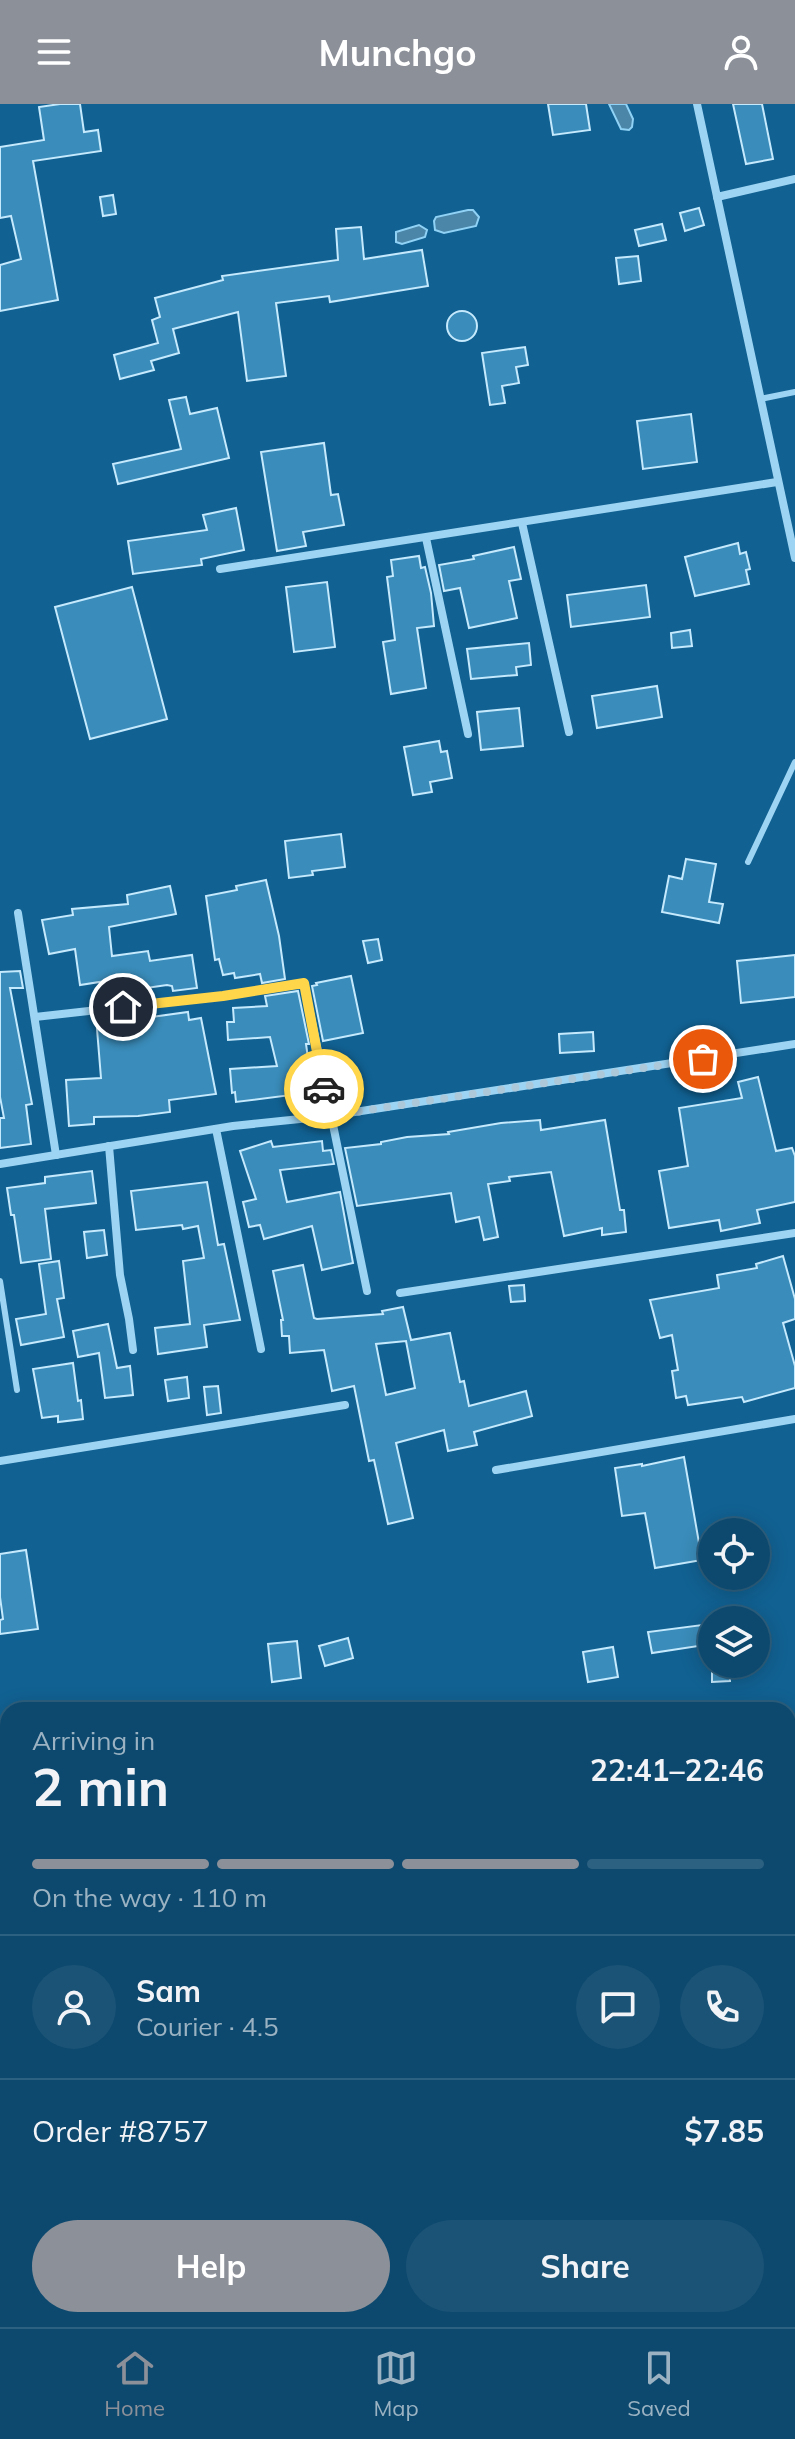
<!DOCTYPE html>
<html lang="en">
<head>
<meta charset="utf-8">
<style>
  :root { --surface:#0d496e; --page:#1b5376; --text:#f1f3f6; --muted:#9ab2c2; --line:#2d6181; --accent:#8c9099 }
  body { margin:0; font-family:Mulish,sans-serif; background:var(--page); color:var(--text); height:100vh; display:flex; flex-direction:column; font-size:30px; white-space:nowrap }
  * { box-sizing:border-box; margin:0 }
  p { font-size:26px; color:var(--muted) }
  .icon { flex:none; width:44px; height:44px; fill:none; stroke:currentColor; stroke-width:2; stroke-linecap:round; stroke-linejoin:round }
  .map { position:relative; flex:1; overflow:hidden }
  .sheet { position:absolute; left:0px; top:1598px; width:796px; height:626px; display:flex; flex-direction:column; background:var(--surface); border-radius:24px 24px 0 0; box-shadow:0 4px 20px #0003,0 0 0 2px var(--line) }
  .sheet>* { flex:none }
  .buttons { position:absolute; left:698px; top:1414px; display:grid; gap:16px }
  .buttons a { display:grid; place-items:center; width:72px; height:72px; border-radius:50%; background:var(--surface); box-shadow:0 4px 20px #0003,0 0 0 2px var(--line); font-size:40px }
  .pin { position:absolute; display:grid; place-items:center; width:68px; height:68px; color:#fff; margin:-34px; border:4px solid #fff; border-radius:50%; box-shadow:0 2px 8px #0007 }
  .courier { position:absolute; display:grid; place-items:center; width:80px; height:80px; margin:-40px; border:6px solid #ffd54a; border-radius:50%; background:#fff; color:#222; box-shadow:0 2px 10px #0007 }
  .head em { font-style:normal; font-weight:700 }
  .head div { display:flex; flex-direction:column-reverse }
  .head { display:flex; align-items:center; justify-content:space-between; height:136px; padding:0 32px }
  h1 { font-size:52px; font-weight:700; line-height:60px }
  .bar { display:grid; grid-template-columns:repeat(4,1fr); gap:12px 8px; align-content:center; height:96px; padding:0 32px }
  .bar i { height:10px; border-radius:6px; background:var(--line) }
  .bar .on { background:var(--accent) }
  .bar p { grid-column:span 4 }
  .line { display:flex; align-items:center; gap:20px; padding:0 32px; border-top:2px solid var(--line) }
  .line div { flex:1 }
  .round { display:grid; place-items:center; flex:none; width:84px; height:84px; border-radius:42px; background:var(--page) }
  .button { display:flex; gap:16px; margin-top:auto; padding:16px 32px }
  .button a { flex:1; height:92px; border-radius:48px; background:var(--accent); color:#fff; font-size:32px; font-weight:700; line-height:92px; text-align:center }
  .button a+a { background:var(--page); color:var(--text) }
  header { display:flex; justify-content:space-between; align-items:center; height:104px; padding:0 32px; background:var(--accent); color:#fff; font-size:36px; font-weight:700 }
  .menu { display:flex; justify-content:space-around; align-items:center; height:112px; border-top:2px solid var(--line); background:var(--surface); font-size:22px; color:var(--muted) }
  .menu a { display:grid; justify-items:center; gap:4px }
  .menu .on { color:var(--accent) }
  .map>svg:first-child { display:block }
</style>
</head>
<body>
<header><svg class="icon" aria-label="menu" viewBox="0 0 24 24"><path d="M4 6h16M4 12h16M4 18h16"/></svg>Munchgo<svg class="icon" aria-label="person" viewBox="0 0 24 24"><circle cx="12" cy="8" r="4"/><path d="M4 21q1-7 8-7t8 7"/></svg></header>
<div class="map">
<svg width="795" height="2223" viewBox="0 0 795 2223">
  <rect width="100%" height="100%" fill="#116192"/>
  <g fill="#4b85a7" stroke="#8fd2f6" stroke-width="2">
    <path d="M 609,0 L 626,0 L 633,15 L 632,23 L 629,26 L 621,25 Z"/>
    <path d="M 468,106 L 473,106 L 479,113 L 476,122 L 444,129 L 435,126 L 434,117 L 436,113 Z"/>
    <path d="M 419,121 L 427,126 L 425,133 L 402,140 L 396,138 L 396,128 Z"/>
  </g>
  <g fill="#3a8cba" stroke="#c5e9fd" stroke-width="2" fill-rule="evenodd">
    <path d="M 60,0 L 80,0 L 84,28 L 98,26 L 101,47 L 33,57 L 58,196 L 0,207 L 0,161 L 21,155 L 11,112 L 0,114 L 0,43 L 44,36 L 39,3 Z"/>
    <path d="M 548,0 L 586,0 L 590,26 L 553,31 Z"/>
    <path d="M 733,0 L 762,0 L 773,55 L 746,60 Z"/>
    <path d="M 113,91 L 116,110 L 103,112 L 100,93 Z"/>
    <path d="M 699,104 L 704,121 L 685,127 L 680,109 Z"/>
    <path d="M 662,120 L 666,136 L 639,142 L 635,126 Z"/>
    <path d="M 361,123 L 364,155 L 422,146 L 428,182 L 330,198 L 329,192 L 276,199 L 286,272 L 247,277 L 238,208 L 173,225 L 179,249 L 151,257 L 154,266 L 120,275 L 114,251 L 158,239 L 152,216 L 160,213 L 155,194 L 223,176 L 222,172 L 338,156 L 336,125 Z"/>
    <path d="M 638,152 L 641,177 L 619,180 L 616,154 Z"/>
    <circle cx="462" cy="222" r="15"/>
    <path d="M 525,243 L 528,261 L 516,263 L 519,279 L 502,282 L 505,299 L 490,301 L 482,249 Z"/>
    <path d="M 186,293 L 190,310 L 217,304 L 229,354 L 118,380 L 113,360 L 181,345 L 169,296 Z"/>
    <path d="M 691,310 L 697,358 L 643,365 L 637,317 Z"/>
    <path d="M 324,339 L 331,391 L 338,390 L 344,421 L 303,428 L 306,442 L 277,447 L 261,348 Z"/>
    <path d="M 236,404 L 244,446 L 201,455 L 202,461 L 133,470 L 128,437 L 207,426 L 203,411 Z"/>
    <path d="M 738,439 L 740,450 L 746,448 L 750,465 L 746,466 L 749,480 L 695,492 L 685,453 Z"/>
    <path d="M 514,443 L 521,475 L 509,477 L 517,514 L 469,524 L 460,484 L 444,487 L 439,461 L 474,455 L 473,452 Z"/>
    <path d="M 419,452 L 421,464 L 425,463 L 431,489 L 434,522 L 417,524 L 426,584 L 391,590 L 383,538 L 395,536 L 387,473 L 393,472 L 391,456 Z"/>
    <path d="M 327,478 L 335,543 L 294,548 L 286,483 Z"/>
    <path d="M 646,481 L 650,513 L 571,523 L 567,491 Z"/>
    <path d="M 132,483 L 167,615 L 90,635 L 55,503 Z"/>
    <path d="M 690,526 L 692,542 L 672,544 L 671,529 Z"/>
    <path d="M 529,539 L 531,561 L 516,563 L 517,571 L 471,575 L 467,545 Z"/>
    <path d="M 657,582 L 662,613 L 597,624 L 592,592 Z"/>
    <path d="M 519,604 L 523,642 L 481,646 L 477,608 Z"/>
    <path d="M 439,637 L 441,648 L 447,647 L 452,674 L 430,678 L 432,688 L 413,691 L 404,643 Z"/>
    <path d="M 341,730 L 345,763 L 312,767 L 313,771 L 289,774 L 285,737 Z"/>
    <path d="M 686,755 L 716,760 L 709,798 L 723,800 L 719,819 L 662,808 L 669,772 L 682,775 Z"/>
    <path d="M 266,776 L 279,832 L 285,875 L 262,879 L 260,870 L 235,874 L 234,869 L 223,871 L 219,855 L 215,856 L 206,792 L 237,786 L 236,782 Z"/>
    <path d="M 170,782 L 176,810 L 109,823 L 112,852 L 148,847 L 150,857 L 192,851 L 197,884 L 173,887 L 172,882 L 167,881 L 125,887 L 126,896 L 110,898 L 106,877 L 80,881 L 75,845 L 49,850 L 42,816 L 73,811 L 72,805 L 128,800 L 127,791 Z"/>
    <path d="M 378,835 L 382,856 L 368,859 L 363,837 Z"/>
    <path d="M 795,851 L 795,893 L 741,899 L 737,857 Z"/>
    <path d="M 20,867 L 23,884 L 10,884 L 32,1000 L 26,1001 L 31,1040 L 0,1044 L 0,1014 L 4,1014 L 0,993 L 0,868 Z"/>
    <path d="M 351,872 L 363,929 L 323,937 L 312,882 L 317,881 L 316,879 Z"/>
    <path d="M 298,887 L 309,940 L 306,940 L 308,954 L 302,955 L 307,989 L 236,998 L 235,988 L 232,989 L 230,965 L 277,962 L 270,933 L 228,936 L 227,918 L 234,918 L 233,904 L 267,902 L 265,892 Z"/>
    <path d="M 188,908 L 189,916 L 201,914 L 216,990 L 169,996 L 170,1008 L 138,1012 L 94,1013 L 94,1020 L 69,1022 L 66,976 L 101,974 L 97,925 L 114,924 L 112,911 L 129,910 L 130,916 Z"/>
    <path d="M 593,928 L 594,947 L 560,949 L 559,930 Z"/>
    <path d="M 758,973 L 776,1047 L 792,1044 L 795,1052 L 795,1098 L 757,1106 L 760,1119 L 721,1127 L 719,1116 L 669,1124 L 659,1067 L 688,1062 L 679,1004 L 742,994 L 738,978 Z"/>
    <path d="M 540,1016 L 541,1026 L 605,1016 L 620,1106 L 624,1106 L 626,1128 L 602,1131 L 602,1124 L 564,1132 L 551,1068 L 509,1073 L 510,1077 L 488,1080 L 498,1133 L 484,1136 L 479,1113 L 456,1118 L 451,1089 L 357,1102 L 345,1044 L 381,1040 L 381,1038 L 407,1033 L 449,1030 L 448,1028 L 501,1019 Z"/>
    <path d="M 271,1037 L 273,1043 L 322,1037 L 323,1047 L 331,1046 L 334,1060 L 280,1066 L 281,1071 L 287,1098 L 340,1088 L 353,1159 L 322,1166 L 312,1122 L 264,1135 L 260,1121 L 249,1123 L 243,1098 L 256,1095 L 240,1047 Z"/>
    <path d="M 92,1067 L 96,1099 L 45,1105 L 51,1155 L 21,1159 L 14,1111 L 11,1111 L 7,1084 L 45,1079 L 45,1073 Z"/>
    <path d="M 207,1078 L 218,1141 L 224,1140 L 240,1216 L 204,1221 L 207,1243 L 158,1250 L 155,1224 L 190,1220 L 183,1157 L 204,1154 L 198,1122 L 183,1125 L 182,1121 L 136,1126 L 131,1087 Z"/>
    <path d="M 104,1126 L 107,1151 L 87,1154 L 84,1128 Z"/>
    <path d="M 783,1152 L 795,1195 L 795,1215 L 783,1219 L 795,1262 L 795,1284 L 744,1298 L 742,1293 L 688,1301 L 686,1292 L 676,1294 L 672,1267 L 678,1266 L 672,1231 L 660,1234 L 650,1196 L 719,1184 L 717,1171 L 757,1164 L 756,1160 Z"/>
    <path d="M 59,1157 L 64,1194 L 57,1195 L 64,1233 L 21,1241 L 16,1215 L 46,1210 L 39,1160 Z"/>
    <path d="M 303,1161 L 314,1214 L 317,1215 L 383,1210 L 382,1207 L 403,1203 L 411,1236 L 450,1229 L 460,1278 L 464,1277 L 469,1302 L 526,1287 L 532,1312 L 474,1328 L 477,1341 L 448,1347 L 444,1326 L 396,1339 L 413,1414 L 388,1420 L 374,1356 L 369,1357 L 354,1282 L 332,1287 L 324,1246 L 290,1249 L 289,1232 L 282,1232 L 281,1216 L 283,1216 L 273,1167 ZM 406,1237 L 415,1284 L 386,1291 L 376,1240 Z"/>
    <path d="M 524,1181 L 525,1197 L 511,1198 L 509,1182 Z"/>
    <path d="M 108,1220 L 117,1264 L 130,1262 L 133,1291 L 105,1294 L 99,1249 L 78,1253 L 73,1227 Z"/>
    <path d="M 73,1259 L 78,1297 L 81,1296 L 83,1315 L 58,1318 L 58,1312 L 42,1314 L 33,1265 Z"/>
    <path d="M 187,1273 L 189,1294 L 168,1297 L 165,1276 Z"/>
    <path d="M 218,1282 L 221,1309 L 207,1311 L 204,1283 Z"/>
    <path d="M 684,1353 L 702,1456 L 655,1464 L 645,1409 L 622,1412 L 615,1364 L 642,1360 L 642,1362 Z"/>
    <path d="M 26,1446 L 38,1525 L 0,1530 L 0,1516 L 3,1515 L 0,1493 L 0,1450 Z"/>
    <path d="M 702,1521 L 705,1541 L 652,1549 L 648,1528 Z"/>
    <path d="M 348,1534 L 353,1554 L 325,1562 L 319,1542 Z"/>
    <path d="M 297,1537 L 301,1574 L 272,1578 L 268,1540 Z"/>
    <path d="M 613,1543 L 618,1573 L 588,1578 L 583,1548 Z"/>
    <path d="M 729,1560 L 730,1577 L 712,1578 L 712,1561 Z"/>
  </g>
  <g fill="none" stroke-linecap="round" stroke-linejoin="round">
    <g stroke="#9dd4f3" stroke-width="6">
      <path d="M 760,295 L 795,288"/>
      <path d="M 748,758 L 795,658"/>
      <path d="M 0,1177 L 17,1286"/>
    </g>
    <g stroke="#9dd4f3" stroke-width="8">
      <path d="M 697,0 L 795,454"/>
      <path d="M 717,93 L 795,75"/>
      <path d="M 522,419 L 569,628"/>
      <path d="M 426,434 L 468,630"/>
      <path d="M 220,465 L 777,378"/>
      <path d="M 18,809 L 56,1051"/>
      <path d="M 35,913 L 223,892 L 304,879 L 367,1187"/>
      <path d="M 216,1025 L 261,1245"/>
      <path d="M 109,1042 L 120,1171 L 129,1215 L 133,1246"/>
      <path d="M 0,1060 L 233,1022 L 329,1012 L 795,940"/>
      <path d="M 400,1189 L 795,1129"/>
      <path d="M 0,1357 L 345,1301"/>
      <path d="M 496,1366 L 795,1315"/>
      <path d="M 0,2071 L 8,2104"/>
      <path d="M 35,2216 L 36,2223"/>
    </g>
  </g>
  <g fill="none" stroke-linecap="round" stroke-linejoin="round">
    <path stroke="#acc8d9" stroke-width="8" stroke-dasharray="0 14.4" d="M 324,985 L 329,1012 L 703,955"/>
    <path stroke="#ffd54a" stroke-width="10" d="M 123,903 L 223,892 L 304,879 L 324,985"/>
  </g>
</svg>
<div class="buttons">
<a><svg class="icon" aria-label="locate" viewBox="0 0 24 24"><circle cx="12" cy="12" r="6"/><path d="M12 2v4M12 18v4M2 12h4M18 12h4"/></svg></a>
<a><svg class="icon" aria-label="layers" viewBox="0 0 24 24"><path d="M12 4l9 5-9 5-9-5zM3 14l9 5 9-5"/></svg></a>
</div>
<div class="pin" style="left:703px;top:955px;background:#ea580c"><svg class="icon" aria-label="bag" viewBox="0 0 24 24"><path d="M5 8h14l-1 12H6zM9 8a3 3 0 0 1 6 0"/></svg></div>
<div class="pin" style="left:123px;top:903px;background:#1f2937"><svg class="icon" aria-label="home" viewBox="0 0 24 24"><path d="M3 11l9-7 9 7M6 9v11h12V9"/></svg></div>
<div class="courier" style="left:324px;top:985px"><svg class="icon" aria-label="car" viewBox="0 0 24 24"><path d="M5 17H2v-5l4-1 3-4h7l3 4 3 1v5h-3M9 17h6M6 11h13"/><circle cx="7" cy="17" r="2"/><circle cx="17" cy="17" r="2"/></svg></div>
<section class="sheet">
<div class="head"><div><h1>2 min</h1><p>Arriving in</p></div><em>22:41–22:46</em></div>
<div class="bar"><i class="on"></i><i class="on"></i><i class="on"></i><i></i><p>On the way · 110 m</p></div>
<div class="line" style="height:144px"><a class="round"><svg class="icon" aria-label="person" viewBox="0 0 24 24"><circle cx="12" cy="8" r="4"/><path d="M4 21q1-7 8-7t8 7"/></svg></a><div><b>Sam</b><p>Courier · 4.5</p></div><a class="round"><svg class="icon" aria-label="chat" viewBox="0 0 24 24"><path d="M4 5h16v11H9l-5 4z"/></svg></a><a class="round"><svg class="icon" aria-label="phone" viewBox="0 0 24 24"><path d="M5 4h4l2 5-3 2q2 4 5 5l2-3 5 2v4C11 20 4 13 5 4z"/></svg></a></div>
<div class="line" style="height:104px"><div>Order #8757</div><b>$7.85</b></div>
<div class="button"><a>Help</a><a>Share</a></div>
</section>
</div>
<nav class="menu">
<a class="on"><svg class="icon" aria-label="home" viewBox="0 0 24 24"><path d="M3 11l9-7 9 7M6 9v11h12V9"/></svg>Home</a>
<a><svg class="icon" aria-label="map" viewBox="0 0 24 24"><path d="M3 6l6-2 6 2 6-2v14l-6 2-6-2-6 2zM9 4v14M15 6v14"/></svg>Map</a>
<a><svg class="icon" aria-label="saved" viewBox="0 0 24 24"><path d="M7 4h10v16l-5-4-5 4z"/></svg>Saved</a>
</nav>
</body>
</html>
